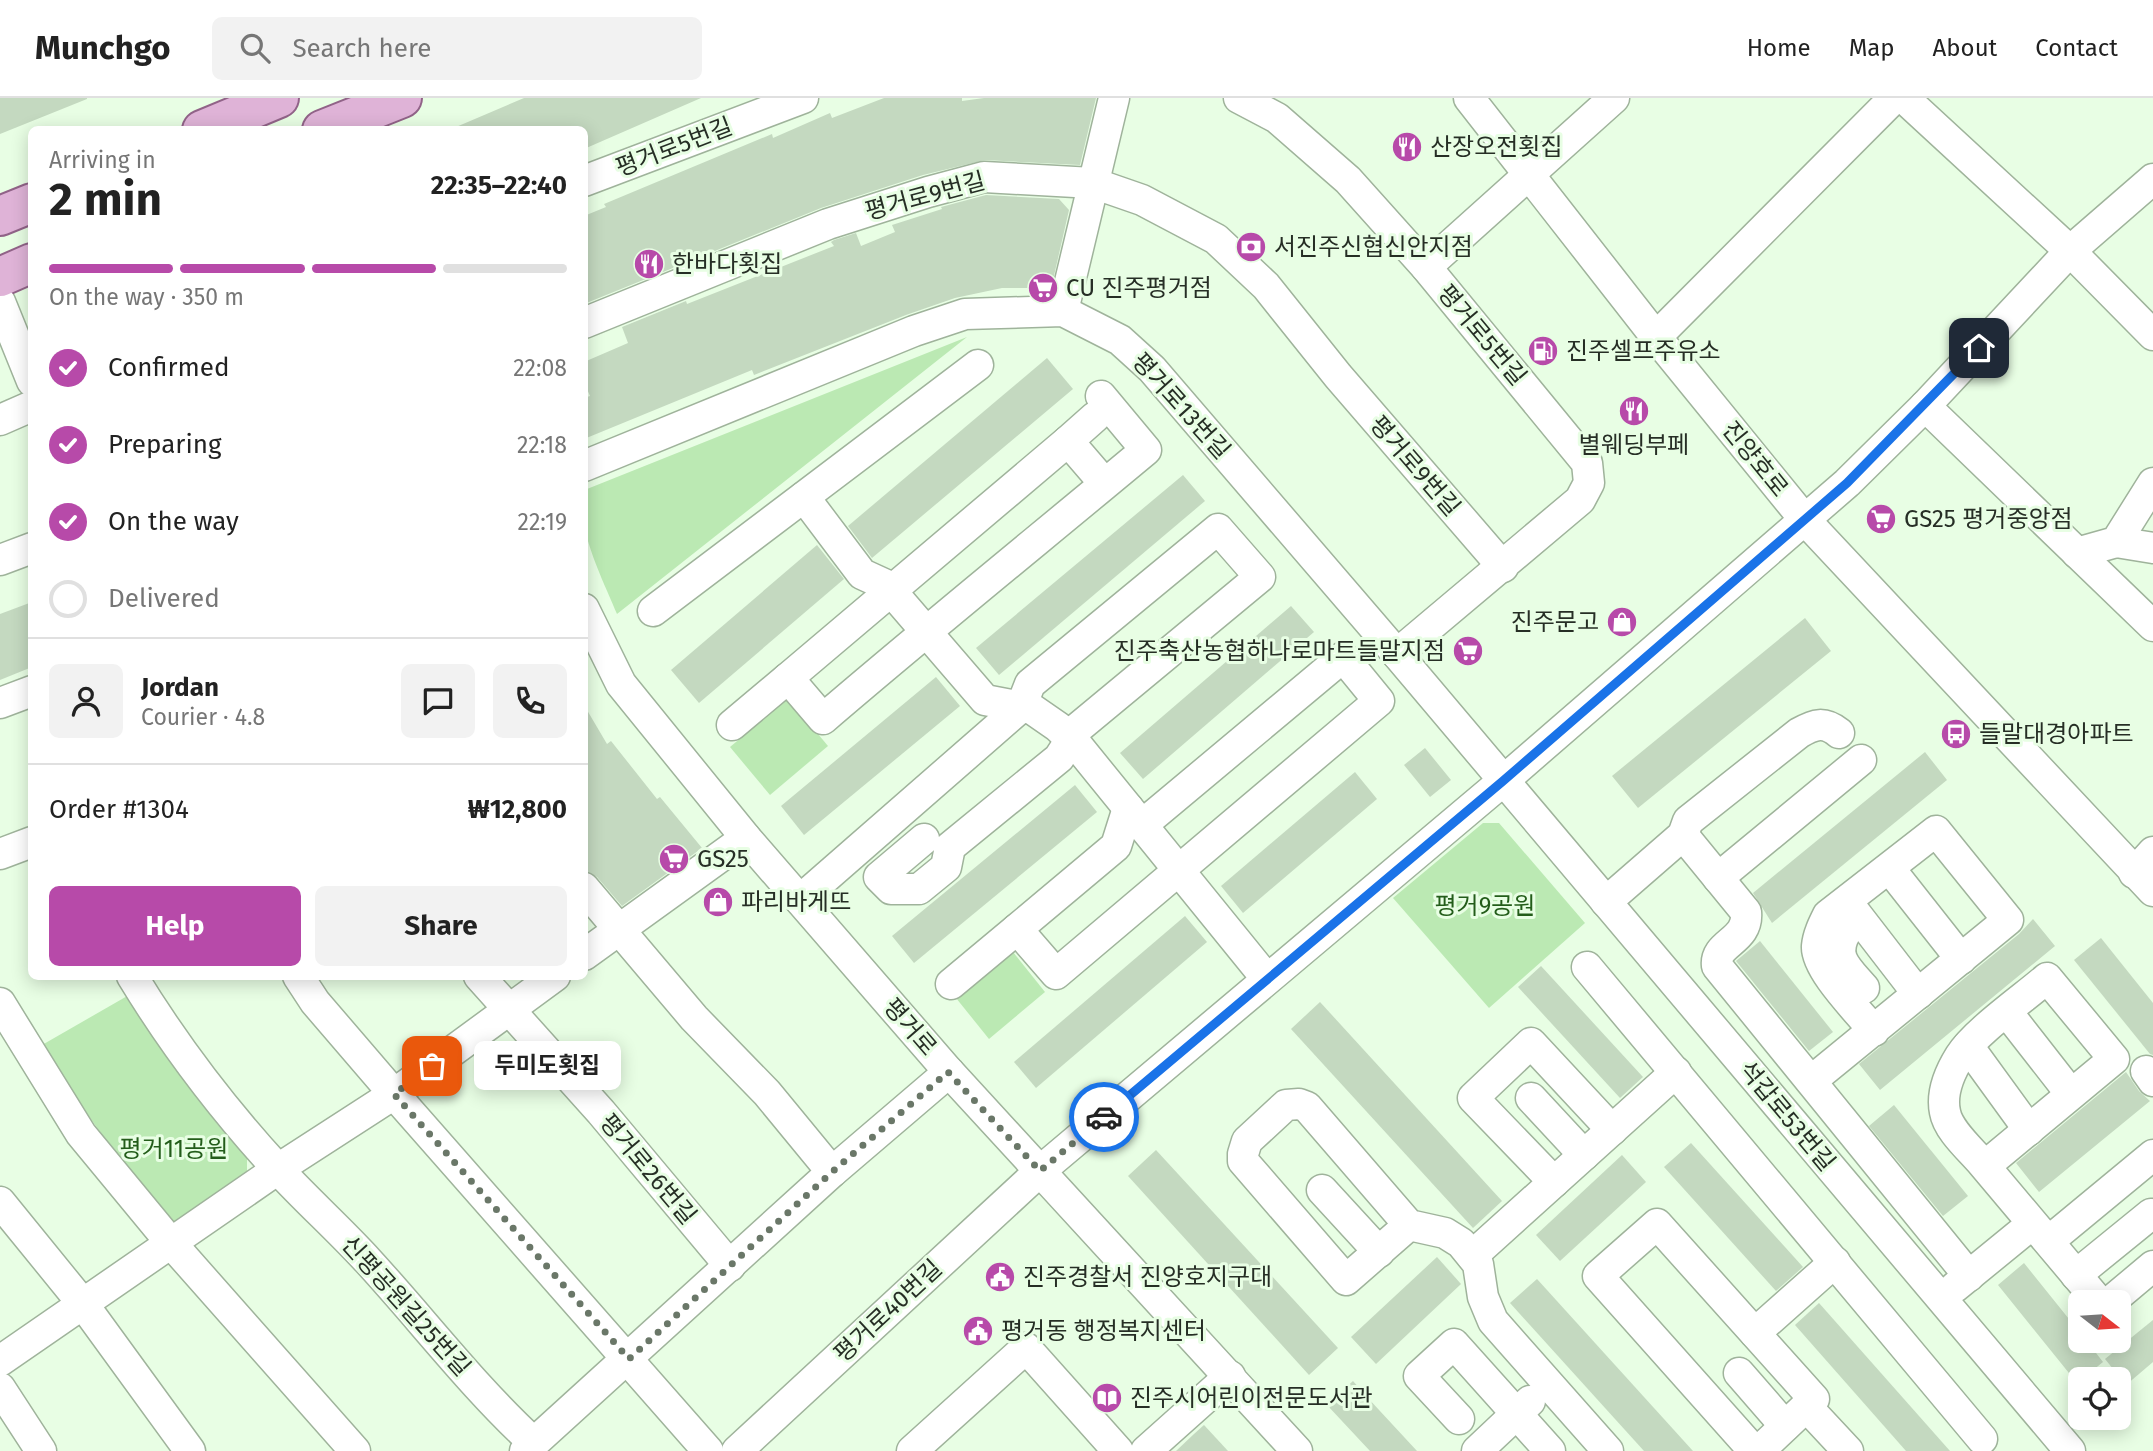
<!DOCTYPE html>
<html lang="en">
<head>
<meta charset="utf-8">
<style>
  :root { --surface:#fff; --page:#f2f2f2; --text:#222; --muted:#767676; --line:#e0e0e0; --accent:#b74aa9 }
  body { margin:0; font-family:"Fira Sans","Noto Sans KR",sans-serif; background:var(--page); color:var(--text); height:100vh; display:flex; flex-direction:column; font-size:26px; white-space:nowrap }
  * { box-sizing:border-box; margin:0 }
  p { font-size:23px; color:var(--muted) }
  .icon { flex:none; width:38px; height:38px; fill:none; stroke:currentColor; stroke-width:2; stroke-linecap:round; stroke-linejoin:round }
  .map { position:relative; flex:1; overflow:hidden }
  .sheet { position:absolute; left:28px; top:28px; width:560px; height:854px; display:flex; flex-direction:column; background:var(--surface); border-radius:10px; box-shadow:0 4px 18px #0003 }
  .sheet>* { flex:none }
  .needle { width:46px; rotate:107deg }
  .buttons { position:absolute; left:2068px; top:1192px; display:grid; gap:14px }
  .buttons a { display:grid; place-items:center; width:63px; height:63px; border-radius:10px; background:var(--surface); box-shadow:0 4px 18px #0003; font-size:35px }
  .pin { position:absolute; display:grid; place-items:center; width:60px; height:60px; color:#fff; margin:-30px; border-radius:14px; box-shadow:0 4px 10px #0006 }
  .courier { position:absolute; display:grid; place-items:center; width:70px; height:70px; margin:-35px; border:5px solid #1a73e8; border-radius:50%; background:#fff; color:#222; box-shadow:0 2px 9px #0007 }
  .bubble { position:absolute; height:49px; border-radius:10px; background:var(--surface); box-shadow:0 4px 18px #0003; font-size:23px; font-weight:700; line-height:49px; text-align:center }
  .headline em { font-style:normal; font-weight:700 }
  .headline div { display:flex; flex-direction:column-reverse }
  .headline { display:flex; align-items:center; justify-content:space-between; height:119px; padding:0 21px }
  h1 { font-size:46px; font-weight:700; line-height:52px }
  .bar { display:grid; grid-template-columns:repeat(4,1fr); gap:10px 7px; align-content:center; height:84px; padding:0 21px }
  .bar i { height:9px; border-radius:5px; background:var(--line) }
  .bar .current { background:var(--accent) }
  .bar p { grid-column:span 4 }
  .line { display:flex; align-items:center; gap:18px; padding:0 21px; border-top:2px solid var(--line) }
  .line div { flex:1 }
  .round { display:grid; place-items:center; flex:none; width:74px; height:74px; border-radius:10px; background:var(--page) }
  ol { padding:0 21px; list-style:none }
  li { display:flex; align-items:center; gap:21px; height:77px }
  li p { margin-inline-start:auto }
  li .icon { padding:7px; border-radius:50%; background:var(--accent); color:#fff; stroke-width:4 }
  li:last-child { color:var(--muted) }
  li i { width:38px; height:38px; border:4px solid var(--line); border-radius:50% }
  .cta { display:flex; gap:14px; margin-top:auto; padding:14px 21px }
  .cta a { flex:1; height:80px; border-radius:10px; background:var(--accent); color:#fff; font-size:28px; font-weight:700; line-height:80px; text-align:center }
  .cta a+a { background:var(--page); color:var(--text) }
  header { display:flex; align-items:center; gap:42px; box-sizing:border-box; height:98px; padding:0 35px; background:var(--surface); border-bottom:2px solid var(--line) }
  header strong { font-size:33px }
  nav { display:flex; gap:38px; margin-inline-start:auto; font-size:24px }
  .search { width:490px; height:63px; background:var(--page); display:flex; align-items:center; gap:18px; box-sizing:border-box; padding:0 24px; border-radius:10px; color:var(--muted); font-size:26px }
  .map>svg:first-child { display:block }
</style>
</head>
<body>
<header>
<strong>Munchgo</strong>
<div class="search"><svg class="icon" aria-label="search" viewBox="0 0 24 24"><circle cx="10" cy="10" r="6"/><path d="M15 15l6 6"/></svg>Search here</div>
<nav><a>Home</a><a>Map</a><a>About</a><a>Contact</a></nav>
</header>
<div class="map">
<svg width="2153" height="1353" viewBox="0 0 2153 1353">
  <rect width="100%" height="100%" fill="#e8fee4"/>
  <g fill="#bbe9b3">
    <path d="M 967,239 L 617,516 C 605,485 571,423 587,391 Z"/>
    <path d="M 788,600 L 828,648 L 770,697 L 730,649 Z"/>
    <path d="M 1483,725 L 1499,725 L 1585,825 L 1489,910 L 1393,800 Z"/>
    <path d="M 1013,854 L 1045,894 L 989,941 L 956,900 Z"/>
    <path d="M 129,897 L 178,974 L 218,1027 L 247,1058 L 247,1073 L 176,1125 L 161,1119 L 73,996 L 42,947 Z"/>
  </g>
  <g fill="#c4d9c0">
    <path d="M 0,0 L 87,0 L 87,1 L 0,36 Z"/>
    <path d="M 524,0 L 701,0 L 584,51 L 584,32 L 449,32 Z"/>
    <path d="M 884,0 L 962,0 L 962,3 L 984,0 L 1096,0 L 1080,67 L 985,62 L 923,77 L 821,110 L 584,206 L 584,118 L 606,109 L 604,106 L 772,36 L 773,40 L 830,15 L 832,20 Z"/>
    <path d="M 986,97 L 1059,101 L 1069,112 L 1053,182 L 1027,190 L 1002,190 L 955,200 L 906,217 L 754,277 L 752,272 L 584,341 L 584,300 L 590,298 L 584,284 L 584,264 L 628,245 L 622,229 L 686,203 L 687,206 L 834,148 L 831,144 L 834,142 L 856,135 L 861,148 L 895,134 L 892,127 L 942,111 L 941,109 Z"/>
    <path d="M 1047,260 L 1073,291 L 872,460 L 848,428 Z"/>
    <path d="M 1183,377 L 1205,403 L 999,577 L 976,550 Z"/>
    <path d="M 817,447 L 844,481 L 699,605 L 671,572 Z"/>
    <path d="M 32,504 L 32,569 L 0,582 L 0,516 Z"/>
    <path d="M 1291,508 L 1314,534 L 1143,681 L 1120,655 Z"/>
    <path d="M 1805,520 L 1831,553 L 1638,710 L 1612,678 Z"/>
    <path d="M 936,579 L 960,608 L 804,737 L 781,708 Z"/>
    <path d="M 584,607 L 607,646 L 611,643 L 657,701 L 660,699 L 702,750 L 622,808 L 597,779 L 584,773 Z"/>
    <path d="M 1425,650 L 1451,682 L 1430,699 L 1404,667 Z"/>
    <path d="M 1925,654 L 1947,682 L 1772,825 L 1753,795 Z"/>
    <path d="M 1355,674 L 1377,701 L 1243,815 L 1221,788 Z"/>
    <path d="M 1075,687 L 1097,714 L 914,865 L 892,838 Z"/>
    <path d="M 1185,818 L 1207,844 L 1036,990 L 1014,964 Z"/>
    <path d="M 2033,821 L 2055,848 L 1880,992 L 1859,966 L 2019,836 Z"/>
    <path d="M 2101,840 L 2153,905 L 2153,957 L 2150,956 L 2074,862 Z"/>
    <path d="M 1760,843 L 1833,934 L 1809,953 L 1736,863 Z"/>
    <path d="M 1541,868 L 1643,979 L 1620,1000 L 1518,889 Z"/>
    <path d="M 1320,904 L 1502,1103 L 1473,1130 L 1291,931 Z"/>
    <path d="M 2126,974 L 2139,993 L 2150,1003 L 2039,1094 L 2016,1065 Z"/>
    <path d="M 1894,1007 L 1968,1098 L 1943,1118 L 1869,1028 Z"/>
    <path d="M 1691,1045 L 1803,1169 L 1776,1193 L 1664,1069 Z"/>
    <path d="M 1156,1052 L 1338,1250 L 1309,1277 L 1128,1078 Z"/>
    <path d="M 1622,1057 L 1646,1084 L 1560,1163 L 1536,1137 Z"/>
    <path d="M 1437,1159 L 1461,1186 L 1376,1266 L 1351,1239 Z"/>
    <path d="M 2024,1165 L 2081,1236 L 2081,1242 L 2086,1242 L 2103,1264 L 2077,1285 L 1998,1187 Z"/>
    <path d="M 1537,1181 L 1693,1353 L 1644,1353 L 1510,1205 Z"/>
    <path d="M 1819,1205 L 1950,1353 L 1906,1353 L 1795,1227 Z"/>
    <path d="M 2153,1222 L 2153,1264 L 2126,1287 L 2105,1261 Z"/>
    <path d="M 1353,1283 L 1367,1299 L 1417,1353 L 1370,1353 L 1327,1307 Z"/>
    <path d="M 1204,1327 L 1228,1353 L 1176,1353 L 1194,1336 Z"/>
  </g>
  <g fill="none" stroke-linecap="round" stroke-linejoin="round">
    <g stroke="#9fb39b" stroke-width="33">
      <g id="minor">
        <path d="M 1239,0 L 1277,20 L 1348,82 L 1426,169 L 1587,365 L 1589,385 L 1580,402 L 1397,556"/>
        <path d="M 1469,0 L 1656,239 L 1805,422 L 2153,793"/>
        <path d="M 1904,0 L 2070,153 L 2153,237"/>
        <path d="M 584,83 L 803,0"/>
        <path d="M 1426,169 L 1614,0"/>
        <path d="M 0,204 L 32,283"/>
        <path d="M 1063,213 L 1114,0"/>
        <path d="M 584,225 L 828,126 L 928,94 L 984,79 L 1093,85 L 1142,102 L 1216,141 L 1266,188 L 1338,278 L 1503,469"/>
        <path d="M 1656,239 L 1894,0"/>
        <path d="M 1101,298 L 1146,352 C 1038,442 929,530 823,621 L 788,580 L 1068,343 L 1105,386"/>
        <path d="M 1925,308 L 2153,528"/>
        <path d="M 0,322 L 32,308"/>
        <path d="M 1068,343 L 1095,319"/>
        <path d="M 584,368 L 914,233 L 965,216 L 1063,213 L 1120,242 L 1152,271 L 1397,556 L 2070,1353"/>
        <path d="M 804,399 L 862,476 L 886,487 L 985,602 L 1032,611 L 1058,629 L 1077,647 L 1267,881"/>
        <path d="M 2116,444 L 2153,450"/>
        <path d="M 2077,455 L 2116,444 L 2153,385"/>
        <path d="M 0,462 L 32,450"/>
        <path d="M 584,511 L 621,586 L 746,740 L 949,974 L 1297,1353"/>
        <path d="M 653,513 L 978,267"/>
        <path d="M 0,605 L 32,593"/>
        <path d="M 732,627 L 788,580"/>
        <path d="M 1128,710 L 1116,748 L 1017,831 L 1056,876 L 1379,603 L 1343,559 L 1142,727"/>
        <path d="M 1683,737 L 1746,814 C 1749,844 1714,844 1717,868 L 1969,1178"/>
        <path d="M 0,756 L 32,744"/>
        <path d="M 1890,771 L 1961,861"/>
        <path d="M 2134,775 L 2153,754"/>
        <path d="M 1718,780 L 1861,662"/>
        <path d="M 584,790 L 694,920 L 767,995 L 832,1074"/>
        <path d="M 800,802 L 1021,609 L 1030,586 L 1218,431 L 1260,479 L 1079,629 L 1059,660 L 950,749 L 946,769 L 919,791 L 891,791 L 879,779 L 924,741"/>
        <path d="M 1606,804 L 1683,737 L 1688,723 L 1799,635 C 1815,626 1824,623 1839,635"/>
        <path d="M 1847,804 L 1918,896"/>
        <path d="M 1846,834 C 1831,859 1848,871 1864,890"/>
        <path d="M 584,857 L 746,740"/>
        <path d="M 1587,869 L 1982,1341"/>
        <path d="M 132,878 C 174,947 222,1010 276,1069 C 306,1102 339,1131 369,1164 C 424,1224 474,1290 534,1345"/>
        <path d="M 298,878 L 315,904 L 394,996 L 708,1353"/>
        <path d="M 479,878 L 601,1014 L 730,1168"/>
        <path d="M 951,886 L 1017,831"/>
        <path d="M 0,905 L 81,1036 L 171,1145 L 355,1353"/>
        <path d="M 2007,914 L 2071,996"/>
        <path d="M 1968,948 L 2029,1032"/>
        <path d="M 2146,973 L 2153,983"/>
        <path d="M 1811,983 L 2008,822 L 1936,733 L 1828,817 C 1823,827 1818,837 1817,848 C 1815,871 1860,915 1874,933"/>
        <path d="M 1531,1000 L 1584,1057"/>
        <path d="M 1985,1068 L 2114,961 L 2047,880 C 2024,900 1975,934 1960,958 C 1950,974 1941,995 1945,1014 C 1948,1032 1970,1051 1982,1065 C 2021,1112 2060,1158 2099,1204"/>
        <path d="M 1554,1084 L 1473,1000 L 1531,945 L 1612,1032"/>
        <path d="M 1322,1092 L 1379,1154"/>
        <path d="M 0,1104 L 83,1206 L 190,1353"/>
        <path d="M 1409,1127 L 1346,1182 L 1243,1063 L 1243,1056 L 1247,1043 L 1286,1007 L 1299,1006 L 1307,1009 L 1409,1127 L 1445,1135 L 1461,1145 L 1478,1166 L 1483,1199 L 1493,1223 L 1608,1353"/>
        <path d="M 2049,1143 L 2153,1057"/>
        <path d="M 1472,1158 L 1676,974"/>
        <path d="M 2076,1177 L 2151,1116"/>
        <path d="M 1955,1189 L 2032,1126"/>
        <path d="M 2110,1204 L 2153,1168"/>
        <path d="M 1755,1235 L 1835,1164"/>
        <path d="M 0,1263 L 278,1071 L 394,996 L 555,878"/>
        <path d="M 1739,1275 L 1785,1328"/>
        <path d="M 0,1290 L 41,1353"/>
        <path d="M 1806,1308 L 1848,1353"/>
        <path d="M 1459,1321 L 1419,1278 L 1454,1246 L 1550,1353"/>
        <path d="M 525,1353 L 832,1074 L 949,974"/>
        <path d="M 737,1353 L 1040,1073 L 1503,683 L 1847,385 L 1925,308 L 2070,153 L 2153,81"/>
        <path d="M 912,1353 L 1026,1250 L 1118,1353"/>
        <path d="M 1146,1353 L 1230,1278"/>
        <path d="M 1477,1353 L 1530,1303"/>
        <path d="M 1754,1353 L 1598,1178 L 1657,1126 L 1814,1301 L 1759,1353"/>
      </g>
    </g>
    <g stroke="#916388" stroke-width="42">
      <g id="major">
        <path d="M 202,32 L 279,0"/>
        <path d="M 322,32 L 402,0"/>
        <path d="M 0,118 L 32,105"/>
        <path d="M 0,179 L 32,165"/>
      </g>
    </g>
    <use href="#minor" stroke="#fff" stroke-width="30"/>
    <use href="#major" stroke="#dfb3d7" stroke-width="38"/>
  </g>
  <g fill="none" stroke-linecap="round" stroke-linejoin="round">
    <path stroke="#6a7768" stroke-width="7" stroke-dasharray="0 12.6" d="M 432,968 L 394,996 L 629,1261 L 832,1074 L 948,974 L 1040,1073 L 1104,1019"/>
    <path stroke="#1a73e8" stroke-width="9" d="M 1104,1019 L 1503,683 L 1847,385 L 1979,250"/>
  </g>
  <defs>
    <g id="restaurant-disc" transform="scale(1.575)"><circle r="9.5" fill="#b74aa9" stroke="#e8fee4"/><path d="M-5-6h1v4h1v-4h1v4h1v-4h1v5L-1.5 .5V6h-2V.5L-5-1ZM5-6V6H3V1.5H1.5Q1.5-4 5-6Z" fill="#fff"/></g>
    <g id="bank-disc" transform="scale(1.575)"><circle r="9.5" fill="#b74aa9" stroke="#e8fee4"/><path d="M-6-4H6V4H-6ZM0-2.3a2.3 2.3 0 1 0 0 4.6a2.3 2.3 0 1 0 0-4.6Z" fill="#fff"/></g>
    <g id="supermarket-disc" transform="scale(1.575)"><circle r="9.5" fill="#b74aa9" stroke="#e8fee4"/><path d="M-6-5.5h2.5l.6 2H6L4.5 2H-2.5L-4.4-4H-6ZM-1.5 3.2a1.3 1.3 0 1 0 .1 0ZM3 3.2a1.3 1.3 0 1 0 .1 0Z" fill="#fff"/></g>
    <g id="fuel-disc" transform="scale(1.575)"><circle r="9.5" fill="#b74aa9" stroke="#e8fee4"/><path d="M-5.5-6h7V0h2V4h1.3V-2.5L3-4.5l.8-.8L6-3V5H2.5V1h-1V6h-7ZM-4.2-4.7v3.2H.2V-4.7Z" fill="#fff"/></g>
    <g id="shop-disc" transform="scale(1.575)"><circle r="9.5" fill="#b74aa9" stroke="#e8fee4"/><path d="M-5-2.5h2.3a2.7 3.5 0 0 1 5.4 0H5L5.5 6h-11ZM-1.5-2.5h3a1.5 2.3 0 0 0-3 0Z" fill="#fff"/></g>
    <g id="bus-disc" transform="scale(1.575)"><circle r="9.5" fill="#b74aa9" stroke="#e8fee4"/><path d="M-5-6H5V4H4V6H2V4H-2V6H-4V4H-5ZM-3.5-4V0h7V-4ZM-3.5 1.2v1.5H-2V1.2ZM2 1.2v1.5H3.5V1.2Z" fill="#fff"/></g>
    <g id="civic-disc" transform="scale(1.575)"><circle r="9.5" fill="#b74aa9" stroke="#e8fee4"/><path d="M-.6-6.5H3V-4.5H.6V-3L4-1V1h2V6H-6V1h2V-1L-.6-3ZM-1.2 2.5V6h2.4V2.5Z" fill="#fff"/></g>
    <g id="library-disc" transform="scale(1.575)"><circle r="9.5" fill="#b74aa9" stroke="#e8fee4"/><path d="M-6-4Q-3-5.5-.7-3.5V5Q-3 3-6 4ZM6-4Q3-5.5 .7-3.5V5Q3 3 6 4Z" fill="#fff"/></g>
  </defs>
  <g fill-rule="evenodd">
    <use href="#restaurant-disc" x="1407" y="49"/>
    <use href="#bank-disc" x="1251" y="149"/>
    <use href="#restaurant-disc" x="649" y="166"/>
    <use href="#supermarket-disc" x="1043" y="190"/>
    <use href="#fuel-disc" x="1543" y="253"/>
    <use href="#restaurant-disc" x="1634" y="313"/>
    <use href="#supermarket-disc" x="1881" y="421"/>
    <use href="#shop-disc" x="1622" y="524"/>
    <use href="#supermarket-disc" x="1468" y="553"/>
    <use href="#bus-disc" x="1956" y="636"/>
    <use href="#supermarket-disc" x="674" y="761"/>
    <use href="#shop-disc" x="718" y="804"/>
    <use href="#civic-disc" x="1000" y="1179"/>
    <use href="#civic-disc" x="978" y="1233"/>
    <use href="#library-disc" x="1107" y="1300"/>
  </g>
  <g text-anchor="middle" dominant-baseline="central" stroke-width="6" stroke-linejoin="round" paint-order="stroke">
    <g font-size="24" fill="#262e25" stroke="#e8fee4">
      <text transform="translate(674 49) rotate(-21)">평거로5번길</text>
      <text transform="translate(925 98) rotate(-15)">평거로9번길</text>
      <text transform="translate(1482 237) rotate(50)">평거로5번길</text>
      <text transform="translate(1181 308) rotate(48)">평거로13번길</text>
      <text transform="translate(1755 361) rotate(51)">진양호로</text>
      <text transform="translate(1415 368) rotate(49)">평거로9번길</text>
      <text transform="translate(910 929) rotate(49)">평거로</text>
      <text transform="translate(1787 1018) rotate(50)">석갑로53번길</text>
      <text transform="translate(648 1071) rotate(50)">평거로26번길</text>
      <text transform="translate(406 1208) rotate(48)">신평공원길25번길</text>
      <text transform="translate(888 1213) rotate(-43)">평거로40번길</text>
    </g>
    <g font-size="24" fill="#262e25" stroke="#e8fee4" text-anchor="start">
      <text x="1430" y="49">산장오전횟집</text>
      <text x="1274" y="149">서진주신협신안지점</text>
      <text x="672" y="166">한바다횟집</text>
      <text x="1066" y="190">CU 진주평거점</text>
      <text x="1566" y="253">진주셀프주유소</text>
      <text x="1634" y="347" text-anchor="middle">별웨딩부페</text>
      <text x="1904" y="421">GS25 평거중앙점</text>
      <text x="1599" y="524" text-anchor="end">진주문고</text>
      <text x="1445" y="553" text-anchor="end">진주축산농협하나로마트들말지점</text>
      <text x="1979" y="636">들말대경아파트</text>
      <text x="697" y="761">GS25</text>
      <text x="741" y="804">파리바게뜨</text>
      <text x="1023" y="1179">진주경찰서 진양호지구대</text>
      <text x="1001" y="1233">평거동 행정복지센터</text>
      <text x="1130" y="1300">진주시어린이전문도서관</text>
    </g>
    <g font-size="24" fill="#235d1a" stroke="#e8fee4">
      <text x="1485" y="808">평거9공원</text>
      <text x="174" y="1051">평거11공원</text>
    </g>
  </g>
</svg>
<div class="buttons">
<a><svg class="needle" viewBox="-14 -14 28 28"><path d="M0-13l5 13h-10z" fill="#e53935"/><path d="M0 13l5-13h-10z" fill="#767676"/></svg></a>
<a><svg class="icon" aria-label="locate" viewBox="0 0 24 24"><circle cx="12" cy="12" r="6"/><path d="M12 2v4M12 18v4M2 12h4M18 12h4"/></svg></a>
</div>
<div class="pin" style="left:432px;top:968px;background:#ea580c"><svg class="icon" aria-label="bag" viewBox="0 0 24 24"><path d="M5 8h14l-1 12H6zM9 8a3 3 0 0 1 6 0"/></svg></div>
<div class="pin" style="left:1979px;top:250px;background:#1f2937"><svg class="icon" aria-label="home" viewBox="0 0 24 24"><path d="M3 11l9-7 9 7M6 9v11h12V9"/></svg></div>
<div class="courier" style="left:1104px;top:1019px"><svg class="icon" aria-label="car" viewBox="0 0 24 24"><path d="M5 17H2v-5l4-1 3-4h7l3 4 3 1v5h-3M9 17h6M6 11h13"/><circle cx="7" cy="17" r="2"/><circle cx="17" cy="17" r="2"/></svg></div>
<div class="bubble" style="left:474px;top:943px;width:147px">두미도횟집</div>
<section class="sheet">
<div class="headline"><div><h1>2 min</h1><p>Arriving in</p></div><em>22:35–22:40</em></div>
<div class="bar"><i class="current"></i><i class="current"></i><i class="current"></i><i></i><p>On the way · 350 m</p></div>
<ol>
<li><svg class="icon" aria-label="check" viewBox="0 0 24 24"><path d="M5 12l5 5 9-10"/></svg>Confirmed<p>22:08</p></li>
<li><svg class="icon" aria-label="check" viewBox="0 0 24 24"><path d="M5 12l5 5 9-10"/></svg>Preparing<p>22:18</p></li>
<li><svg class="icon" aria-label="check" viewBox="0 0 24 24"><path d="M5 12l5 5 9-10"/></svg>On the way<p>22:19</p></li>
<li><i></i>Delivered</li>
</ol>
<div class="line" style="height:126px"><a class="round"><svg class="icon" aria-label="person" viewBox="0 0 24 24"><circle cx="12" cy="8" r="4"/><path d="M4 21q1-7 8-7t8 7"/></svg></a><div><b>Jordan</b><p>Courier · 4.8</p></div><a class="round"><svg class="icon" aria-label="chat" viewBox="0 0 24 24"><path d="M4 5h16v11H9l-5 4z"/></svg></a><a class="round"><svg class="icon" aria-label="phone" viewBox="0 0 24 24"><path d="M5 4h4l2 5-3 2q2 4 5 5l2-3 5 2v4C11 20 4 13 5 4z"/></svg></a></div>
<div class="line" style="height:91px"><div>Order #1304</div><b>₩12,800</b></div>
<div class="cta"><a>Help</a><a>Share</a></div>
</section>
</div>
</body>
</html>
